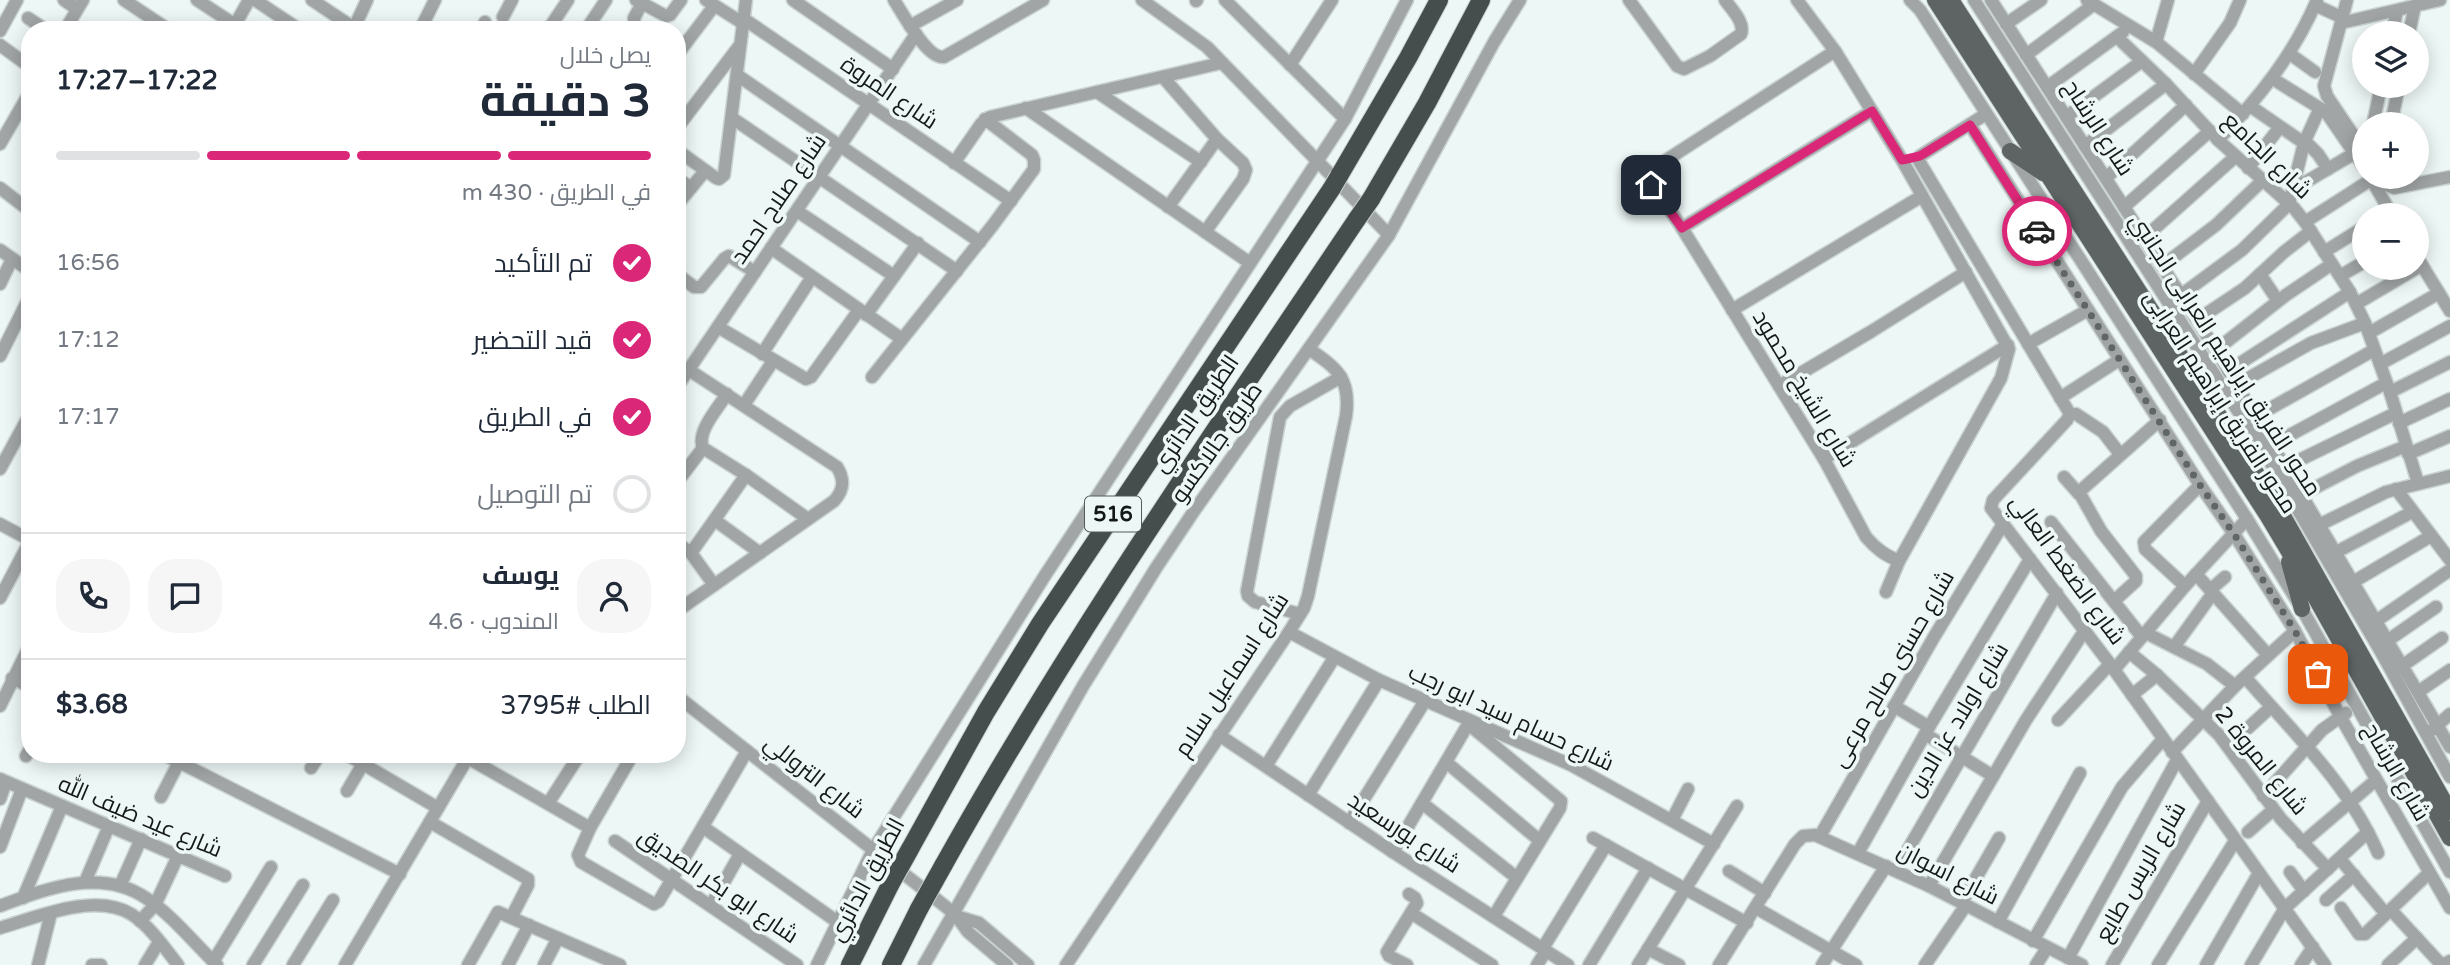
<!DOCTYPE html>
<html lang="ar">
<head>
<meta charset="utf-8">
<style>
  :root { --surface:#fff; --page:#f6f6f7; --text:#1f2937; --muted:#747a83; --line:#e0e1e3; --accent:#db2777 }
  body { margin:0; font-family:"Varela Round",Cairo,sans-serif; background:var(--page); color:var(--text); direction:rtl; height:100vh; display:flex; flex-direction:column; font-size:26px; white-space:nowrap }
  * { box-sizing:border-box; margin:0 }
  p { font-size:23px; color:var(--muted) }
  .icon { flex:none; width:38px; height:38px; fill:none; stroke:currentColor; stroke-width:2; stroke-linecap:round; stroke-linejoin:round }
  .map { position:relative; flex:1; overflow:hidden; direction:ltr }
  .sheet { position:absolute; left:21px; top:21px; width:665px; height:742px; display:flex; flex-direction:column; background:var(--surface); border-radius:28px; box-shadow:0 4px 18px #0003; direction:rtl }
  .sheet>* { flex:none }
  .tools { position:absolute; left:2352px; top:21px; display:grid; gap:14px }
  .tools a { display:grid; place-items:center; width:77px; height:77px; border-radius:50%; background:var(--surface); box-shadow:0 4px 18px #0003; font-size:35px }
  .pin { position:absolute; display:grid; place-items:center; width:60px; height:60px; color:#fff; margin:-30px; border-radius:14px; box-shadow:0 4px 10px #0006 }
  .courier { position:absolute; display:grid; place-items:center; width:70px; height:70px; margin:-35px; border:5px solid #db2777; border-radius:50%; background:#fff; color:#222; box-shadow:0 2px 9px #0007 }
  .summary em { font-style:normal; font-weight:700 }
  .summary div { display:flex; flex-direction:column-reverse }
  .summary { display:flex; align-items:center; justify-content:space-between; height:119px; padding:0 35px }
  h1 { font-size:46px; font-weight:700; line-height:52px }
  .bar { display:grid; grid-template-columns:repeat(4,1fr); gap:10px 7px; align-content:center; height:84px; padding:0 35px }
  .bar i { height:9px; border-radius:5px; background:var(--line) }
  .bar .active { background:var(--accent) }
  .bar p { grid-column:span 4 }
  .line { display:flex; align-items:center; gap:18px; padding:0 35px; border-top:2px solid var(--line) }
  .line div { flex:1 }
  .round { display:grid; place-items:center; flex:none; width:74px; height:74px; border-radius:28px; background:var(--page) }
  ol { padding:0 35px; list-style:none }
  li { display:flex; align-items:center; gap:21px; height:77px }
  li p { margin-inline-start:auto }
  li .icon { padding:7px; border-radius:50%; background:var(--accent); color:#fff; stroke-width:4 }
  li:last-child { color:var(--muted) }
  li i { width:38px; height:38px; border:4px solid var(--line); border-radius:50% }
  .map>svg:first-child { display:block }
</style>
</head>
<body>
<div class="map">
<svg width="2450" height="965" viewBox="0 0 2450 965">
  <rect width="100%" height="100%" fill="#edf7f6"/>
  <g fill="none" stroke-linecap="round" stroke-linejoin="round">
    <g stroke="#cad3d2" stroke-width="15">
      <g id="minor">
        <path d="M 64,0 L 77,9"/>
        <path d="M 124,0 L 169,30"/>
        <path d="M 197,0 L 243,30"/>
        <path d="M 255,0 L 300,30"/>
        <path d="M 312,0 L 354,28"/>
        <path d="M 636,0 L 666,16 L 670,15 L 681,0"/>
        <path d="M 706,0 L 744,24"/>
        <path d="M 793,0 L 893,69"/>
        <path d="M 894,0 C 903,14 927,59 944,57 L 1043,0"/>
        <path d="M 1142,0 L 1207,47 L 1389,235"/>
        <path d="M 1225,0 L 1345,119"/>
        <path d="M 1629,0 L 1677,66 L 1684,69 L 1710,56 L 1741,34 C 1745,22 1732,10 1725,0"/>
        <path d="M 1797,0 L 1835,51 L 1902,160 L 2009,349 L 2001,378 L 1899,561 L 1886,592"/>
        <path d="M 1910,0 L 1920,10 L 2247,519 L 2302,609 L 2450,872"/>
        <path d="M 1974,0 L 2263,450 L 2381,652 L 2450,777"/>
        <path d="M 1991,0 L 2216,350 L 2450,747"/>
        <path d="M 2087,0 L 2156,42 L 2243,114"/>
        <path d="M 2347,0 L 2324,86 L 2327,96 L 2364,151"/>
        <path d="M 1196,1 L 1197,0"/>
        <path d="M 2315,5 L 2343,18"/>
        <path d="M 503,17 L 512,0"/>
        <path d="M 28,18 L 46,30"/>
        <path d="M 744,19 L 1011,201"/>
        <path d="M 2341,23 L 2440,0"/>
        <path d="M 2006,24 L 2041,0"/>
        <path d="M 910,26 L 957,0"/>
        <path d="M 65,30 L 83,0"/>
        <path d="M 232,30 L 249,0"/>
        <path d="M 353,30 L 367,0"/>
        <path d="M 420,30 L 435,0"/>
        <path d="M 481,30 L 485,22"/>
        <path d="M 548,30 L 568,0"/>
        <path d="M 586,30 L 606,0"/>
        <path d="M 635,30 L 634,18 L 642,3"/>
        <path d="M 0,31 L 17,0"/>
        <path d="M 2392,33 L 2397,11"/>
        <path d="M 2409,33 L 2415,6"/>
        <path d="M 2117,37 L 2166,84 L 2218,140 L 2294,208 L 2305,222 L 2350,292 L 2365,323 L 2390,392 L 2418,483"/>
        <path d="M 2156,42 L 2168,0"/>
        <path d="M 0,45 L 30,67"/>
        <path d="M 1835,51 L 1657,166 L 1653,170 L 1649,179 L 1682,228 L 1824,459 L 1866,537 C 1876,549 1885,555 1899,561"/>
        <path d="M 2290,54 L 2315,72"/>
        <path d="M 677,55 L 714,6"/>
        <path d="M 2026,55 L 2093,5"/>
        <path d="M 1290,65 L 1332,0"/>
        <path d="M 2194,74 L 2230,23 L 2240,0"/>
        <path d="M 737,75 L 980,242"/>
        <path d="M 1163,77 L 1217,139 L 1243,163 L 1246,170 L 1243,179 L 1205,232"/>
        <path d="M 2273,79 L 2326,112 L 2364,167"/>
        <path d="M 2047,87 L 2123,32"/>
        <path d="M 1097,92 L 1201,162"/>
        <path d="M 2250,106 L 2304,143"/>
        <path d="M 1026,108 L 1250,263"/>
        <path d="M 1986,114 L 1920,156 L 1919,161 L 2070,414 L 2067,420 L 1993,500 L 1991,508 L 2110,664 L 2325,965"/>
        <path d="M 2066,117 L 2142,61"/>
        <path d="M 732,118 L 957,271"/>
        <path d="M 2373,124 L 2381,86"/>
        <path d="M 2391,124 L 2399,86"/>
        <path d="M 1970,125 L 2200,485 L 2234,534 L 2295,631 L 2340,716 L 2450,908"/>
        <path d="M 677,128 L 740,45"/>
        <path d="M 2218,140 C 2259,98 2294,54 2317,0"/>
        <path d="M 2305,141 L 2318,154 L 2328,169"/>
        <path d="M 0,144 L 30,92"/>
        <path d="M 2085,146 L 2166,84"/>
        <path d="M 677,150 L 716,178 L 719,179 L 724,175 L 746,0"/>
        <path d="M 954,163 L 981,124 L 990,117 L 1221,63"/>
        <path d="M 2248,168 L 2280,127"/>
        <path d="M 2370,177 L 2392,215"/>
        <path d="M 2381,177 L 2386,185 L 2394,188 L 2450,177"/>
        <path d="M 677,178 L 691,188"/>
        <path d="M 2106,178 L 2186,105"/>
        <path d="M 2304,183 L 2355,153"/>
        <path d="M 0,188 L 30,211"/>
        <path d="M 677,205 L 705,171"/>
        <path d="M 1168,207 L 1217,139"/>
        <path d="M 2124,207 L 2210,131"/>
        <path d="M 797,211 L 894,276"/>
        <path d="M 2305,222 L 2372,179"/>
        <path d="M 1682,228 L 1872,111"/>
        <path d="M 2144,238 L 2235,157"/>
        <path d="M 771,248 L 902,339"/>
        <path d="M 0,250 L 30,271"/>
        <path d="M 2324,252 L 2364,227"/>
        <path d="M 2417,257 L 2450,311"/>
        <path d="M 2162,266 L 2216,225 L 2262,181"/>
        <path d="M 677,274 L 694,287 L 701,287 L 724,259 L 729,256 L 755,272"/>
        <path d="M 2260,274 L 2278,301"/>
        <path d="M 2340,276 L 2364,262"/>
        <path d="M 0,284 L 12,259"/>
        <path d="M 2181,295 L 2242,250 L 2289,204 L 2304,143 L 2320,108"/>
        <path d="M 2356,304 L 2422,265"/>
        <path d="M 1732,310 L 1922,196"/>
        <path d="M 866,315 L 918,243"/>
        <path d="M 2197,320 L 2245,288 L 2284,252 L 2311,231"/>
        <path d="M 718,327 L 806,379 L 811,377 L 859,310"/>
        <path d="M 2369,333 L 2439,293"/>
        <path d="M 2028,344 L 2088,310"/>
        <path d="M 2216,350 L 2286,295 L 2332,264"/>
        <path d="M 762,354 L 812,277"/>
        <path d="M 0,356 L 30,296"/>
        <path d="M 2380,364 L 2450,326"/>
        <path d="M 2228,371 L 2350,292"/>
        <path d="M 872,377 L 993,225 L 1034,169 L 1034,160 L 1032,155 L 985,119"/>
        <path d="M 2236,385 L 2311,343 L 2365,323"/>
        <path d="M 1779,386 L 1872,331 L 1966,272"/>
        <path d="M 677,387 L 916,34"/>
        <path d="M 2390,392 L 2450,362"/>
        <path d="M 2060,398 L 2119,360"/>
        <path d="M 744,405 L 773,361"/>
        <path d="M 2076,414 L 2103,432 L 2120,454"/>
        <path d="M 2255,417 L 2374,350"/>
        <path d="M 2399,423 L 2450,399"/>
        <path d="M 2266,448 L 2386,383"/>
        <path d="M 2408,454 L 2450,436"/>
        <path d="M 1824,459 L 2008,345"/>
        <path d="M 2285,467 L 2396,413"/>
        <path d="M 0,469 L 30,414"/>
        <path d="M 746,475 L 808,519"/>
        <path d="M 2064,477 L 2079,494"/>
        <path d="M 677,482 L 703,448"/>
        <path d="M 2396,489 L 2450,560"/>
        <path d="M 2301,495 L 2357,466 L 2406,446"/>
        <path d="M 716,521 L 760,553"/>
        <path d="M 2051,522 L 2142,637"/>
        <path d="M 0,524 L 30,540"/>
        <path d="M 2319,525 L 2386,492 L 2450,476"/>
        <path d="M 677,543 L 691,553 L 714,585"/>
        <path d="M 691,553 L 746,475 L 703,448 C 696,432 718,408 727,394"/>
        <path d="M 2329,556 L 2412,512"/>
        <path d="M 2196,574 L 2268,655"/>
        <path d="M 2353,582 L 2431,536"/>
        <path d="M 2185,586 L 2145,549 L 2144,542 L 2200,485"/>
        <path d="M 2210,590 L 2225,577"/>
        <path d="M 0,598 L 30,541"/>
        <path d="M 2114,601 L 2136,581 L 2136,576 L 2101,531 L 2079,492 L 2160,420"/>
        <path d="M 677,611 L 834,501 C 844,490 845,480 837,467 L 689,370"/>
        <path d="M 1300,614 L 1255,602 L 1248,596 L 1247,591 L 1280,417 L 1290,406 L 1341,377"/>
        <path d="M 2376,621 L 2450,570"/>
        <path d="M 1289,632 L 1379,680 L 1571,765 L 1714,844"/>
        <path d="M 2146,633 L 2207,664 L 2235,686"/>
        <path d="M 2387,641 L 2436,607"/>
        <path d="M 2174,647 L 2213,593"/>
        <path d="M 2129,652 L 2157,675 L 2219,735 L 2281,819 L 2328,869"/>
        <path d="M 2402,666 L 2442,638"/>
        <path d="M 2114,670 L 2185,586 L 2247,519"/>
        <path d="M 2245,677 C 2293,732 2349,785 2378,853"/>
        <path d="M 12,678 L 30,687"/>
        <path d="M 2418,692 L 2450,670"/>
        <path d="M 2132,695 L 2157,675"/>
        <path d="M 677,696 L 955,914 L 968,932 L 1007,965"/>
        <path d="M 0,706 L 30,645"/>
        <path d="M 1894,706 L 1929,727"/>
        <path d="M 2058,720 L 2110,664"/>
        <path d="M 1473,728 L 1561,801 L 1560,808 L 1494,916"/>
        <path d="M 2248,728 L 2271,707"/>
        <path d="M 2432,730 L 2450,714"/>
        <path d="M 1925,734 L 1993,776"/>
        <path d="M 1219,735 L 1393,852 L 1568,965"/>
        <path d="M 2172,752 L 2235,686 L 2295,631"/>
        <path d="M 163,754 L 400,874"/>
        <path d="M 346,754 L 438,808"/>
        <path d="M 633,754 L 590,828 L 578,855 L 581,862 L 654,904 L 659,901 L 672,879 L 747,751"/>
        <path d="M 26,756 L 30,749"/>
        <path d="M 468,758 L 590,828"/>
        <path d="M 1446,762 L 1539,840"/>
        <path d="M 1266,766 L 1334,658"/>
        <path d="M 311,768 L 320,754"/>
        <path d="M 0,779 L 225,876"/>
        <path d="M 347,791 L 363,764"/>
        <path d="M 1308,795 L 1379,680"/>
        <path d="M 2263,796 L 2322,730 L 2346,713"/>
        <path d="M 161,797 L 179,762"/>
        <path d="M 0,799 L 6,782"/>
        <path d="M 549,802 L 580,754"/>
        <path d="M 1422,803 L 1517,878"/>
        <path d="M 1672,820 L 1688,789"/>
        <path d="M 430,822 L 528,879 L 528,885 L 512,916"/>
        <path d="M 1349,823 L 1425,701"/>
        <path d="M 703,827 L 839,923"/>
        <path d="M 2248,832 L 2273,810"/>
        <path d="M 1820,836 L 1934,637 L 2003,524"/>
        <path d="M 1593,838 L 1747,923"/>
        <path d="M 615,841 L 797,965"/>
        <path d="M 2302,843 L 2376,780"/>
        <path d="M 0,847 L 22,789"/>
        <path d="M 1393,852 L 1470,721"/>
        <path d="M 1858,853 L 1929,727 L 2030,559"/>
        <path d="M 2340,859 L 2386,914"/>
        <path d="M 1896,870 L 2057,593"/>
        <path d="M 1729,871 L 1765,893"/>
        <path d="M 2290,872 L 2304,891"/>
        <path d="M 85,882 L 109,826"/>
        <path d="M 120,886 L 141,839"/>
        <path d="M 1929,886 L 2026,720 L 2085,630"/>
        <path d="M 23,898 L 62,806"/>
        <path d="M 2326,900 L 2354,875"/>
        <path d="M 1962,902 L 1999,838"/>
        <path d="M 711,905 L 740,854"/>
        <path d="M 0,906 C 46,889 100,867 146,898 C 172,915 194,943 217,965"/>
        <path d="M 1756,908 L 1856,965"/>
        <path d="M 2341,908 L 2359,934 L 2365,934 L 2429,873"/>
        <path d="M 2391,910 L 2439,962 L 2444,964 L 2450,961"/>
        <path d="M 1411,913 L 1492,965"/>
        <path d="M 959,917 L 979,923 L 1028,965"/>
        <path d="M 140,921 L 155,905 L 178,856"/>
        <path d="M 1998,922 L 2080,773"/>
        <path d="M 0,928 C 37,917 95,892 131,914 C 149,925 165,948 178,965"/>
        <path d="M 2033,941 L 2122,787 L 2163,739"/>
        <path d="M 1543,948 L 1606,845"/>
        <path d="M 1648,949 L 1679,965"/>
        <path d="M 2068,958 L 2177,760"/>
        <path d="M 213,962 L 271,867"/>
        <path d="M 38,965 L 51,913"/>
        <path d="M 92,965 L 101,965"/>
        <path d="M 145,965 L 159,942"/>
        <path d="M 253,965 L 303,885"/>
        <path d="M 293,965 L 333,900"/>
        <path d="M 345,965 L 470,754"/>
        <path d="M 468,965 L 498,912 L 620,965"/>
        <path d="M 508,965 L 529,925"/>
        <path d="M 544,965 L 558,938"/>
        <path d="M 817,965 L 873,850 L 1044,577 L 1345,119 L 1407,0"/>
        <path d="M 924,965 L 1083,686 L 1156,568 L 1194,511 L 1389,235 L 1494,42 L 1520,0"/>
        <path d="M 1066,965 L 1289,632 L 1304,608 L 1308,596 L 1346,416 C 1351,379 1338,369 1309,349"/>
        <path d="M 1407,965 L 1389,956 L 1387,952 L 1417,903 L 1415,898 L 1409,894"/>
        <path d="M 1537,965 L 1546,951"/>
        <path d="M 1589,965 L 1648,868"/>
        <path d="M 1638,965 L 1737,806"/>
        <path d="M 1719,965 L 1795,844 L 1803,836 L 1815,835 L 1929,886 L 2082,965"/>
        <path d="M 1822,965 L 1886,866"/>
        <path d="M 1925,965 L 1966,905"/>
        <path d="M 2036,965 L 2047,948"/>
        <path d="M 2112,965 L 2208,801"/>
        <path d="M 2158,965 L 2235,841"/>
        <path d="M 2206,965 L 2259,873"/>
        <path d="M 2251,965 L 2285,908 L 2368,832"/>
        <path d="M 2301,965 L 2313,947"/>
        <path d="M 2388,965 L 2417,938"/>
      </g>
    </g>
    <g stroke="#cad3d2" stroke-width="18">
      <g id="major">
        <path d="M 1935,0 L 2267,515 L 2304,577 L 2450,838"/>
        <path d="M 1951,0 L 2278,507 L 2450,812"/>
        <path d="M 2010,151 L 2043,173"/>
        <path d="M 2289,562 L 2302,609"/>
      </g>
    </g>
    <g stroke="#cad3d2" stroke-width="20">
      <g id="highway">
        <path d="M 1339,176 L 1408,58 L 1439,0"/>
        <path d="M 1371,199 L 1427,103 L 1481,0"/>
        <path d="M 910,849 L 986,712 L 1040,624 L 1332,188"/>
        <path d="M 943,866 C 1068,642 1214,432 1357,219"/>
        <path d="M 850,965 L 891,883"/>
        <path d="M 891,965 L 919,909"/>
      </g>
    </g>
    <use href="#minor" stroke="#a1a5a5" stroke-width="12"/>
    <use href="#major" stroke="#5d6463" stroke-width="16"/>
    <use href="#highway" stroke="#454d4d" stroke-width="18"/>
    <g stroke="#cad3d2" stroke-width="20" stroke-linecap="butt">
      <g id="highway-bridge">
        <path d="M 1332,188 L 1339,176"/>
        <path d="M 1357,219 L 1371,199"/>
        <path d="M 891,883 L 910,849"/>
        <path d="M 919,909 L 943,866"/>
      </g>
    </g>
    <use href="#highway-bridge" stroke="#454d4d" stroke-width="18"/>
  </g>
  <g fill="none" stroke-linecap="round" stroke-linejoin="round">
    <path stroke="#606665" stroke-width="7" stroke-dasharray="0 12.6" d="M 2037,231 L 2200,485 L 2234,534 L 2295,631 L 2318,674"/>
    <path stroke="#db2777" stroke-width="9" d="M 1651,185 L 1682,228 L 1872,111 L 1902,160 L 1920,156 L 1970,125 L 2037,231"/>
  </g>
  <g text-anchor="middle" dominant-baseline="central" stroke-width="7" stroke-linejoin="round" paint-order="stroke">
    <rect fill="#edf7f6" stroke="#555b5a" stroke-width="2" x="1085" y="496.5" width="56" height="35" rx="5"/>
    <g font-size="21" font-weight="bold" fill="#141817">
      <text x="1113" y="514">516</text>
    </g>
    <g font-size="23" fill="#141817" stroke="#edf7f6">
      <text transform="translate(889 93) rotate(34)">شارع المروة</text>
      <text transform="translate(2098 128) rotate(57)">شارع الرشاح</text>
      <text transform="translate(2267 156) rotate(44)">شارع الجامع</text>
      <text transform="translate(779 199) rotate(-56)">شارع صلاح احمد</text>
      <text transform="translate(2225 355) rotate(57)">محور الفريق إبراهيم العرابى الجانبي</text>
      <text transform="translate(1804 389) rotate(59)">شارع الشيخ محمود</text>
      <text transform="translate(2220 402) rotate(57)">محور الفريق إبراهيم العرابى</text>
      <text transform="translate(1196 414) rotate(-56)">الطريق الدائري</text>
      <text transform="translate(1217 443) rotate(-55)">طريق جالاكسو</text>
      <text transform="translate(2067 570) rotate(54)">شارع الضغط العالي</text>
      <text transform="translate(1893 669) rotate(-60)">شارع حسنى صالح مرعى</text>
      <text transform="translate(1232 675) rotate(-57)">شارع اسماعيل سلام</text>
      <text transform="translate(1511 718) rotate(25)">شارع حسام سيد ابو رجب</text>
      <text transform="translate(1958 720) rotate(-59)">شارع اولاد عز الدين</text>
      <text transform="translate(2261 761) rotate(51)">شارع المروة 2</text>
      <text transform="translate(2396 772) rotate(60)">شارع الرشاح</text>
      <text transform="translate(814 777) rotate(38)">شارع التروللي</text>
      <text transform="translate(140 817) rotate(23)">شارع عيد ضيف الله</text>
      <text transform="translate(1404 833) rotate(33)">شارع بورسعيد</text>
      <text transform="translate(2141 872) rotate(-60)">شارع الريس طايع</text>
      <text transform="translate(1948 874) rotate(27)">شارع اسوان</text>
      <text transform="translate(867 880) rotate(-62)">الطريق الدائري</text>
      <text transform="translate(718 886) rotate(34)">شارع ابو بكر الصديق</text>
    </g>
  </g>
</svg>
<div class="tools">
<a><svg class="icon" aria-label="layers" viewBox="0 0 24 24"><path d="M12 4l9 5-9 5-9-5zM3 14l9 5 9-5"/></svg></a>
<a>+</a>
<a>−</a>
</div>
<div class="pin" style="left:2318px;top:674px;background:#ea580c"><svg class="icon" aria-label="bag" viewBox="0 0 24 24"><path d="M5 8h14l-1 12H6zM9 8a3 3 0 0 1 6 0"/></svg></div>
<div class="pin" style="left:1651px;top:185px;background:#1f2937"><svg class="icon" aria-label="home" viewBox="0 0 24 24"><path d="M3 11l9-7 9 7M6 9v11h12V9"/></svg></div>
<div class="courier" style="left:2037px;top:231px"><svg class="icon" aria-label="car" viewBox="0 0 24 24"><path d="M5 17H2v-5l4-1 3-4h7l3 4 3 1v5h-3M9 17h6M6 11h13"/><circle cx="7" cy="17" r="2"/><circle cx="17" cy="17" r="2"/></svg></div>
<section class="sheet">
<div class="summary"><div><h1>3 دقيقة</h1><p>يصل خلال</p></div><em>17:22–17:27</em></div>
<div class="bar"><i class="active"></i><i class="active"></i><i class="active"></i><i></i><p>في الطريق · 430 m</p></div>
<ol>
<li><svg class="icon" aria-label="check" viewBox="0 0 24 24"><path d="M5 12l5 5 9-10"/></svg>تم التأكيد<p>16:56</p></li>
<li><svg class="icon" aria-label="check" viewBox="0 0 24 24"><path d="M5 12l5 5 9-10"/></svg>قيد التحضير<p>17:12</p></li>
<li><svg class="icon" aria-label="check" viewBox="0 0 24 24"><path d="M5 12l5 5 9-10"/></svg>في الطريق<p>17:17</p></li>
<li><i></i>تم التوصيل</li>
</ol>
<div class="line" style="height:126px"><a class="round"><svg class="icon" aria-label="person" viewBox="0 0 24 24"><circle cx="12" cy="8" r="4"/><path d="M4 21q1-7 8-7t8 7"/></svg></a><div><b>يوسف</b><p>المندوب · 4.6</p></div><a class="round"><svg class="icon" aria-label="chat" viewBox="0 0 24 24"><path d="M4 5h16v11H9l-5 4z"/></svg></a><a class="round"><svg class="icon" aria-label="phone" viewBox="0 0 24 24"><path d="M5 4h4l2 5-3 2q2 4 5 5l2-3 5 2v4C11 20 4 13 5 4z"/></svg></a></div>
<div class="line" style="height:91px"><div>الطلب #3795</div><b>$3.68</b></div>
</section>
</div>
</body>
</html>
